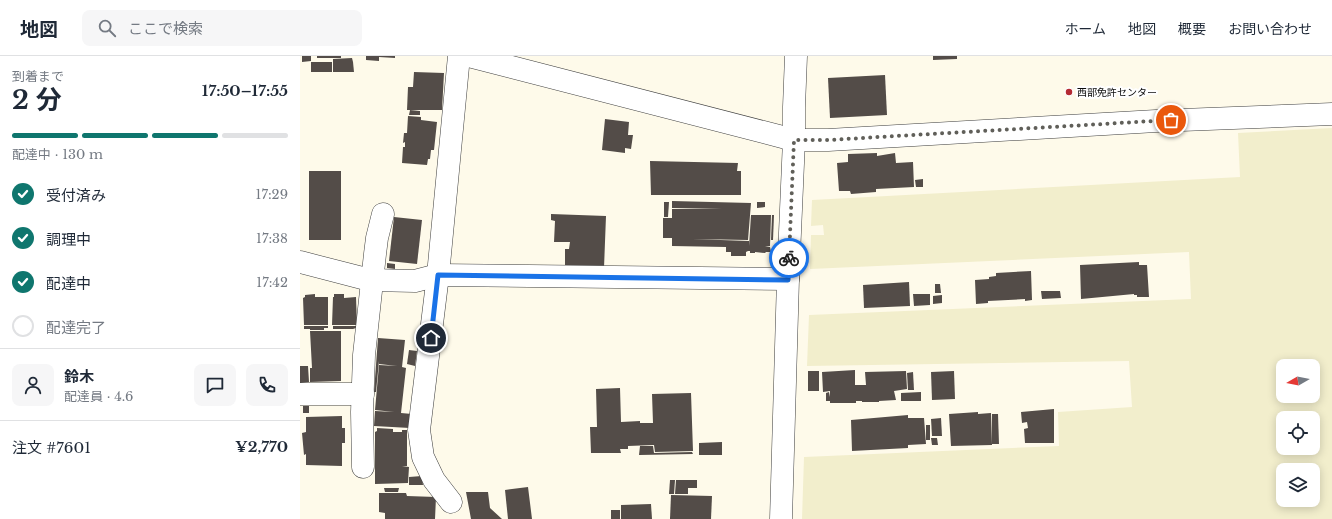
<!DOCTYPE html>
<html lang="ja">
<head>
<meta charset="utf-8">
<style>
  :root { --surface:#fff; --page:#f6f6f7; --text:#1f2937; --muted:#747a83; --line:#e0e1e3; --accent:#0f766e }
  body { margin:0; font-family:"Libre Baskerville","Noto Sans JP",serif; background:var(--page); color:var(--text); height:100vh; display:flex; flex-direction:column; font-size:15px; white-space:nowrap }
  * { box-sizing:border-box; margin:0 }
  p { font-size:13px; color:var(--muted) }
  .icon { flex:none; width:22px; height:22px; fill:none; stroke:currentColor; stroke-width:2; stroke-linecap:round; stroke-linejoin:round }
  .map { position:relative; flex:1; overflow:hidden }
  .side { display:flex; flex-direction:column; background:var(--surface); width:300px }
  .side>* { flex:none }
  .needle { width:26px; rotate:261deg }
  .controls { position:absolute; left:976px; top:303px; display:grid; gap:8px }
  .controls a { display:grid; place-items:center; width:44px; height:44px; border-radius:8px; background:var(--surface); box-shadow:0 2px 10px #0003; font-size:20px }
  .pin { position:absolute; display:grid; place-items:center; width:34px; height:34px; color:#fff; margin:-17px; border:2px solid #fff; border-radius:50%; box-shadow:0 1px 4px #0007 }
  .courier { position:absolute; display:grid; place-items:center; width:40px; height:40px; margin:-20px; border:3px solid #1a73e8; border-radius:50%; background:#fff; color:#222; box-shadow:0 1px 5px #0007 }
  .head em { font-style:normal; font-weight:700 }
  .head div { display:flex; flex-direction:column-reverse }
  .head { display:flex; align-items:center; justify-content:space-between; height:68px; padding:0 12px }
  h1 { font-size:26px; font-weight:700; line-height:30px }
  .bar { display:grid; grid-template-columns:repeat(4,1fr); gap:6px 4px; align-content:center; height:48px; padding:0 12px }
  .bar i { height:5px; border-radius:3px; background:var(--line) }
  .bar .on { background:var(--accent) }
  .bar p { grid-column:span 4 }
  .line { display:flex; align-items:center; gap:10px; padding:0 12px; border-top:1px solid var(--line) }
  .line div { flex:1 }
  .round { display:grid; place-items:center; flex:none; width:42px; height:42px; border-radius:8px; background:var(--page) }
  ol { padding:0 12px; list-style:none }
  li { display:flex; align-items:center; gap:12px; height:44px }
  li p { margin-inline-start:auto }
  li .icon { padding:4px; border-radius:50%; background:var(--accent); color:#fff; stroke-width:4 }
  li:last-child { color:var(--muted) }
  li i { width:22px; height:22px; border:2px solid var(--line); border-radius:50% }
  header { display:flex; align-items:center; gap:24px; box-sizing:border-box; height:56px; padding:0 20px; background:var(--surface); border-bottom:1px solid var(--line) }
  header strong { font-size:19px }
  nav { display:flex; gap:22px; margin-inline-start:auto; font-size:14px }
  .search { width:280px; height:36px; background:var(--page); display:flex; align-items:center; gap:10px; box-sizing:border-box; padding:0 14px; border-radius:8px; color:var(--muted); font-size:15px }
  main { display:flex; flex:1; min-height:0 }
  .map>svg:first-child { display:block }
</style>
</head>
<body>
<header>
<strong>地図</strong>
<div class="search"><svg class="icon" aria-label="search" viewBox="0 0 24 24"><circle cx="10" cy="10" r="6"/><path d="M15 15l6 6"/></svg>ここで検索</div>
<nav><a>ホーム</a><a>地図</a><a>概要</a><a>お問い合わせ</a></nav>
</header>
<main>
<section class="side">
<div class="head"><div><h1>2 分</h1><p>到着まで</p></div><em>17:50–17:55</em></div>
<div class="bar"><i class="on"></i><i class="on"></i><i class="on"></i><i></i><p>配達中 · 130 m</p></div>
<ol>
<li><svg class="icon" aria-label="check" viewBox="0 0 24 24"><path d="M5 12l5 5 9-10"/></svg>受付済み<p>17:29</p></li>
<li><svg class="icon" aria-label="check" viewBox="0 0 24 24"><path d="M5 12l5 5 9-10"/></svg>調理中<p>17:38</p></li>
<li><svg class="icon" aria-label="check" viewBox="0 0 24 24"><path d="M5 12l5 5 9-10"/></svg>配達中<p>17:42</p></li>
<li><i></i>配達完了</li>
</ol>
<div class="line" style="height:72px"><a class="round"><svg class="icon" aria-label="person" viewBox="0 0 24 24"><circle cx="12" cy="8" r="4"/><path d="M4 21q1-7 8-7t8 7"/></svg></a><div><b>鈴木</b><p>配達員 · 4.6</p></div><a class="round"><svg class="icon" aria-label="chat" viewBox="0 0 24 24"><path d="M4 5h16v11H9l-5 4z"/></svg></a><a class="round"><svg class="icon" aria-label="phone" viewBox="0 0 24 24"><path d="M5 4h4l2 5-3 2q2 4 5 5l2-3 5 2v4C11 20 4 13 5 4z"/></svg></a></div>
<div class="line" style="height:52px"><div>注文 #7601</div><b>¥2,770</b></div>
</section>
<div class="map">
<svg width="1032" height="463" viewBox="0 0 1032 463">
  <rect width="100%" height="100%" fill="#fefaea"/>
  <path fill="#f2eecc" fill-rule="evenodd" d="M 1032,72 L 1032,463 L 502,463 L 504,401 L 759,390 L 758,356 L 832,351 L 829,305 L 507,310 L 509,259 L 891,243 L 889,196 L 510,213 L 511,179 L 524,179 L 523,169 L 511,170 L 512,144 L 940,121 L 938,77 ZM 983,310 L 1013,310 L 1013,340 L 983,340 ZM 983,362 L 1013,362 L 1013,392 L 983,392 ZM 983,414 L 1013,414 L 1013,444 L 983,444 Z"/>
  <g fill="#534c48">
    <path d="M 2,0 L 11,0 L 11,5 L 2,6 Z"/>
    <rect x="17" y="0" width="24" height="2"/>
    <path d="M 66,0 L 95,0 L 95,2 L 79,1 L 79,5 L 66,4 Z"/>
    <path d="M 633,0 L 657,0 L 657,3 L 633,4 Z"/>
    <path d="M 52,2 L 53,6 L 54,16 L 33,16 L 33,3 Z"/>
    <rect x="11" y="6" width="21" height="10"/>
    <path d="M 114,16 L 144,17 L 142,54 L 107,54 L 108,31 L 113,31 Z"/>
    <path d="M 585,19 L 587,59 L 530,62 L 528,22 Z"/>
    <path d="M 110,54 L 120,55 L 120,59 L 109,59 Z"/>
    <path d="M 108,60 L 121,61 L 121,64 L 137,66 L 134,94 L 131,94 L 130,103 L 128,103 L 127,109 L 102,107 L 103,91 L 105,91 L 105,86 L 103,87 L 104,77 L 107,77 Z"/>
    <path d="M 305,63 L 329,66 L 328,79 L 333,79 L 331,93 L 325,92 L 325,97 L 302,94 Z"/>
    <path d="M 577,97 L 577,100 L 595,97 L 596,107 L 613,106 L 614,131 L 576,133 L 576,136 L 551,138 L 550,135 L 539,135 L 537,107 L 548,106 L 548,98 Z"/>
    <path d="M 350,105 L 438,107 L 437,115 L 441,115 L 441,139 L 351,139 Z"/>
    <rect x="9" y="115" width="32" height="69"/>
    <path d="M 623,123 L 623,131 L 616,131 L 615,124 Z"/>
    <path d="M 372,145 L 451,147 L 448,184 L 392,183 L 449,185 L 449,190 L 451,159 L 471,159 L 470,190 L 465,190 L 470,191 L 471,196 L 466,196 L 465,197 L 455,196 L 455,197 L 450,197 L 450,195 L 448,195 L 446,196 L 446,200 L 431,200 L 431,196 L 426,196 L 426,191 L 372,190 L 372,182 L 363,182 L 363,162 L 372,162 L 372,153 L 422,153 L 372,152 Z"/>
    <path d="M 364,146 L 369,146 L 368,161 L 364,161 Z"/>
    <path d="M 457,146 L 465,146 L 465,151 L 457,152 Z"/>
    <path d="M 251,158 L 306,160 L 304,212 L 265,210 L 265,193 L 269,193 L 270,186 L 254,186 L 255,165 L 251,164 Z"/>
    <path d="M 472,159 L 474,159 L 473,184 L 471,184 Z"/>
    <path d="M 94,161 L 122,164 L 117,208 L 89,205 Z"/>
    <path d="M 839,206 L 839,209 L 847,209 L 849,241 L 837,241 L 837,239 L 834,239 L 834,238 L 781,243 L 780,209 Z"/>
    <path d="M 87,207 L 95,208 L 95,213 L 87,212 Z"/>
    <path d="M 731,215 L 732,244 L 725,245 L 725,243 L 688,245 L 688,247 L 676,248 L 675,224 L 689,223 L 689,221 L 696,220 L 696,217 Z"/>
    <path d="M 609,226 L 610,250 L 564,252 L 563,229 Z"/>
    <path d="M 635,228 L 640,228 L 641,237 L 635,237 Z"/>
    <path d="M 741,235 L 760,235 L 761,242 L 742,243 Z"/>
    <path d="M 15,238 L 15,241 L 28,241 L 28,269 L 4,269 L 3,242 L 5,241 L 5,239 Z"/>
    <path d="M 34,238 L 44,238 L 44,242 L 56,241 L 57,269 L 32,269 L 33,241 L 34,241 Z"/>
    <path d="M 613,238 L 630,238 L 630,249 L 614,250 Z"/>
    <path d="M 642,239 L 642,247 L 633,248 L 633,240 Z"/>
    <path d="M 4,270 L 28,270 L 28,272 L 24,272 L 24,274 L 10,274 L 10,273 L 4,273 Z"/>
    <path d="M 33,270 L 56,270 L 56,272 L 53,273 L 33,273 Z"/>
    <path d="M 10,275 L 41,275 L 41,325 L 10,326 L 10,312 L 12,312 Z"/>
    <path d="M 78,282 L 105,284 L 102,311 L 106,312 L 101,357 L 112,358 L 110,372 L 74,370 L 75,355 L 94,356 L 75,354 L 79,309 L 97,310 L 79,308 L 79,305 L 76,336 L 74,336 Z"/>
    <path d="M 109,294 L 117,295 L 115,310 L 107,308 Z"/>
    <path d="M 0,310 L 8,310 L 9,326 L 0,327 Z"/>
    <path d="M 555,314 L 555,329 L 566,329 L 565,316 L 606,315 L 607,333 L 594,335 L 596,344 L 579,345 L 579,346 L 562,346 L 562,345 L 556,345 L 556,347 L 530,347 L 530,345 L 526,345 L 526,337 L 529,336 L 530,341 L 530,335 L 523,336 L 522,316 Z"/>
    <rect x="508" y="315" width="11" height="20"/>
    <path d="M 654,315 L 655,343 L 632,344 L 631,316 Z"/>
    <path d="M 613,316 L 614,334 L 608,334 L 607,317 Z"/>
    <path d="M 320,332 L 321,366 L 340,365 L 340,367 L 353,367 L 352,338 L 391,337 L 393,395 L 355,396 L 354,389 L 328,390 L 328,393 L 320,393 L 321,397 L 291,397 L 290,371 L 297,371 L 296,333 Z"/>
    <path d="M 621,336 L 621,345 L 601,345 L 601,337 Z"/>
    <rect x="3" y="350" width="6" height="7"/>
    <path d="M 754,353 L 754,387 L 725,387 L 724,373 L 728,372 L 727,366 L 722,367 L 721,356 Z"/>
    <path d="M 678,356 L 678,358 L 691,357 L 692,389 L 651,390 L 649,358 Z"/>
    <path d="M 692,358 L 698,358 L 699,388 L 692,388 Z"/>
    <path d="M 608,359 L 608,362 L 624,362 L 626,388 L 608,389 L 608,392 L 552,395 L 551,364 Z"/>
    <path d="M 42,360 L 42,372 L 45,372 L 45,387 L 42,387 L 42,410 L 6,409 L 6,398 L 4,399 L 2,377 L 6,376 L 6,361 Z"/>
    <path d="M 641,362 L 642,380 L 632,380 L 631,363 Z"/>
    <rect x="626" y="369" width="4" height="15"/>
    <path d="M 77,372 L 93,373 L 93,376 L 102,376 L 102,374 L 107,374 L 107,410 L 102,410 L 109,411 L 108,427 L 75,428 L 75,376 L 77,375 Z"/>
    <path d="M 631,382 L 637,382 L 638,389 L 632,389 Z"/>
    <path d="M 422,386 L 422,399 L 399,399 L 399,387 Z"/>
    <path d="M 340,390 L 353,390 L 354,397 L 392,396 L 393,398 L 339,399 Z"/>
    <path d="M 122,420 L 123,429 L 109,429 L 109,421 Z"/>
    <path d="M 370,424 L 375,424 L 374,438 L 369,438 Z"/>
    <path d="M 376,424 L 397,424 L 397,432 L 388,432 L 388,427 L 388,438 L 375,438 Z"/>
    <path d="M 228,431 L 232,463 L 208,463 L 205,434 Z"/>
    <path d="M 84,432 L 99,432 L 98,436 L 85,436 Z"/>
    <path d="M 166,436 L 188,436 L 190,452 L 202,463 L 171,463 Z"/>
    <path d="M 79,437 L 106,437 L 107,440 L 136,441 L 135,463 L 85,463 L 85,457 L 79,456 Z"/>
    <path d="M 371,439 L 412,440 L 411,463 L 370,463 Z"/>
    <path d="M 351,448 L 352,463 L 321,463 L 321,449 Z"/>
    <rect x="311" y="454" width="9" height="9"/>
  </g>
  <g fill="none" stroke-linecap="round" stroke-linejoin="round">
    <g stroke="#3e3e3e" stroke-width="23">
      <g id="minor">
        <path d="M 169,0 L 494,84 L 528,84 L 856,65 L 1032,58"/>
        <path d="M 0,206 L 70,224 L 115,225 L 138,219 L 488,223"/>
        <path d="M 0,338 L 63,338"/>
        <path d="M 63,411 L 62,356 L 64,299 L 75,198 L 77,182 L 83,158"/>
        <path d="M 151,446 L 134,424 L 123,401 L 119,374 L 138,219 L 159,0"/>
      </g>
    </g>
    <g stroke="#3e3e3e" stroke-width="23">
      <path id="tertiary" d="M 481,463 L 488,223 L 494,84 L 494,51 L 496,0"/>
    </g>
    <use href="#minor" stroke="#fff" stroke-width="22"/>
    <use href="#tertiary" stroke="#fff" stroke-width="22"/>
  </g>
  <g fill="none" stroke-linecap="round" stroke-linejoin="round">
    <path stroke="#605f59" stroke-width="4" stroke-dasharray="0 7.2" d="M 489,202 L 494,84 L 528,84 L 871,64"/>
    <path stroke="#1a73e8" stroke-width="5" d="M 131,282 L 138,219 L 488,224 L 489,202"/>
  </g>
  <circle fill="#b42a33" stroke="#fff" stroke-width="1.5" cx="769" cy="36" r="4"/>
  <g text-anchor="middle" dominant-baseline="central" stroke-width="4" stroke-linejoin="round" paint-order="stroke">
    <g font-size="10" fill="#0b0b0b" stroke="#fff" text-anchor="start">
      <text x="777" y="36">西部免許センター</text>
    </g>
  </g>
</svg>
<div class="controls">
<a><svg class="needle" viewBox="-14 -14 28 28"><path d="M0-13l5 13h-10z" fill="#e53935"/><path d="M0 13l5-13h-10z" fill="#747a83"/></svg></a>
<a><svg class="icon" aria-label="locate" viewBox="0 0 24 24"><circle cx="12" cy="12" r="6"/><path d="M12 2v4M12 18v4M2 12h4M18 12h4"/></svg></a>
<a><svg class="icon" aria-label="layers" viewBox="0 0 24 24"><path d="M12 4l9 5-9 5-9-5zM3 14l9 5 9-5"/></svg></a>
</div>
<div class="pin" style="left:871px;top:64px;background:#ea580c"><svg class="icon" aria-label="bag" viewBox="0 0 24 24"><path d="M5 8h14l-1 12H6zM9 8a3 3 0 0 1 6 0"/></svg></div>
<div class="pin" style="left:131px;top:282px;background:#1f2937"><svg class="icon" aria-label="home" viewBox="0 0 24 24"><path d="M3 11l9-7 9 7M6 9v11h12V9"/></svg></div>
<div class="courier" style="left:489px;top:202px"><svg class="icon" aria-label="bike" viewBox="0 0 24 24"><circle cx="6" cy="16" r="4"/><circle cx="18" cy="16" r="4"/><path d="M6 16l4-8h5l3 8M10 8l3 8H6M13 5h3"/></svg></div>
</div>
</main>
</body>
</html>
